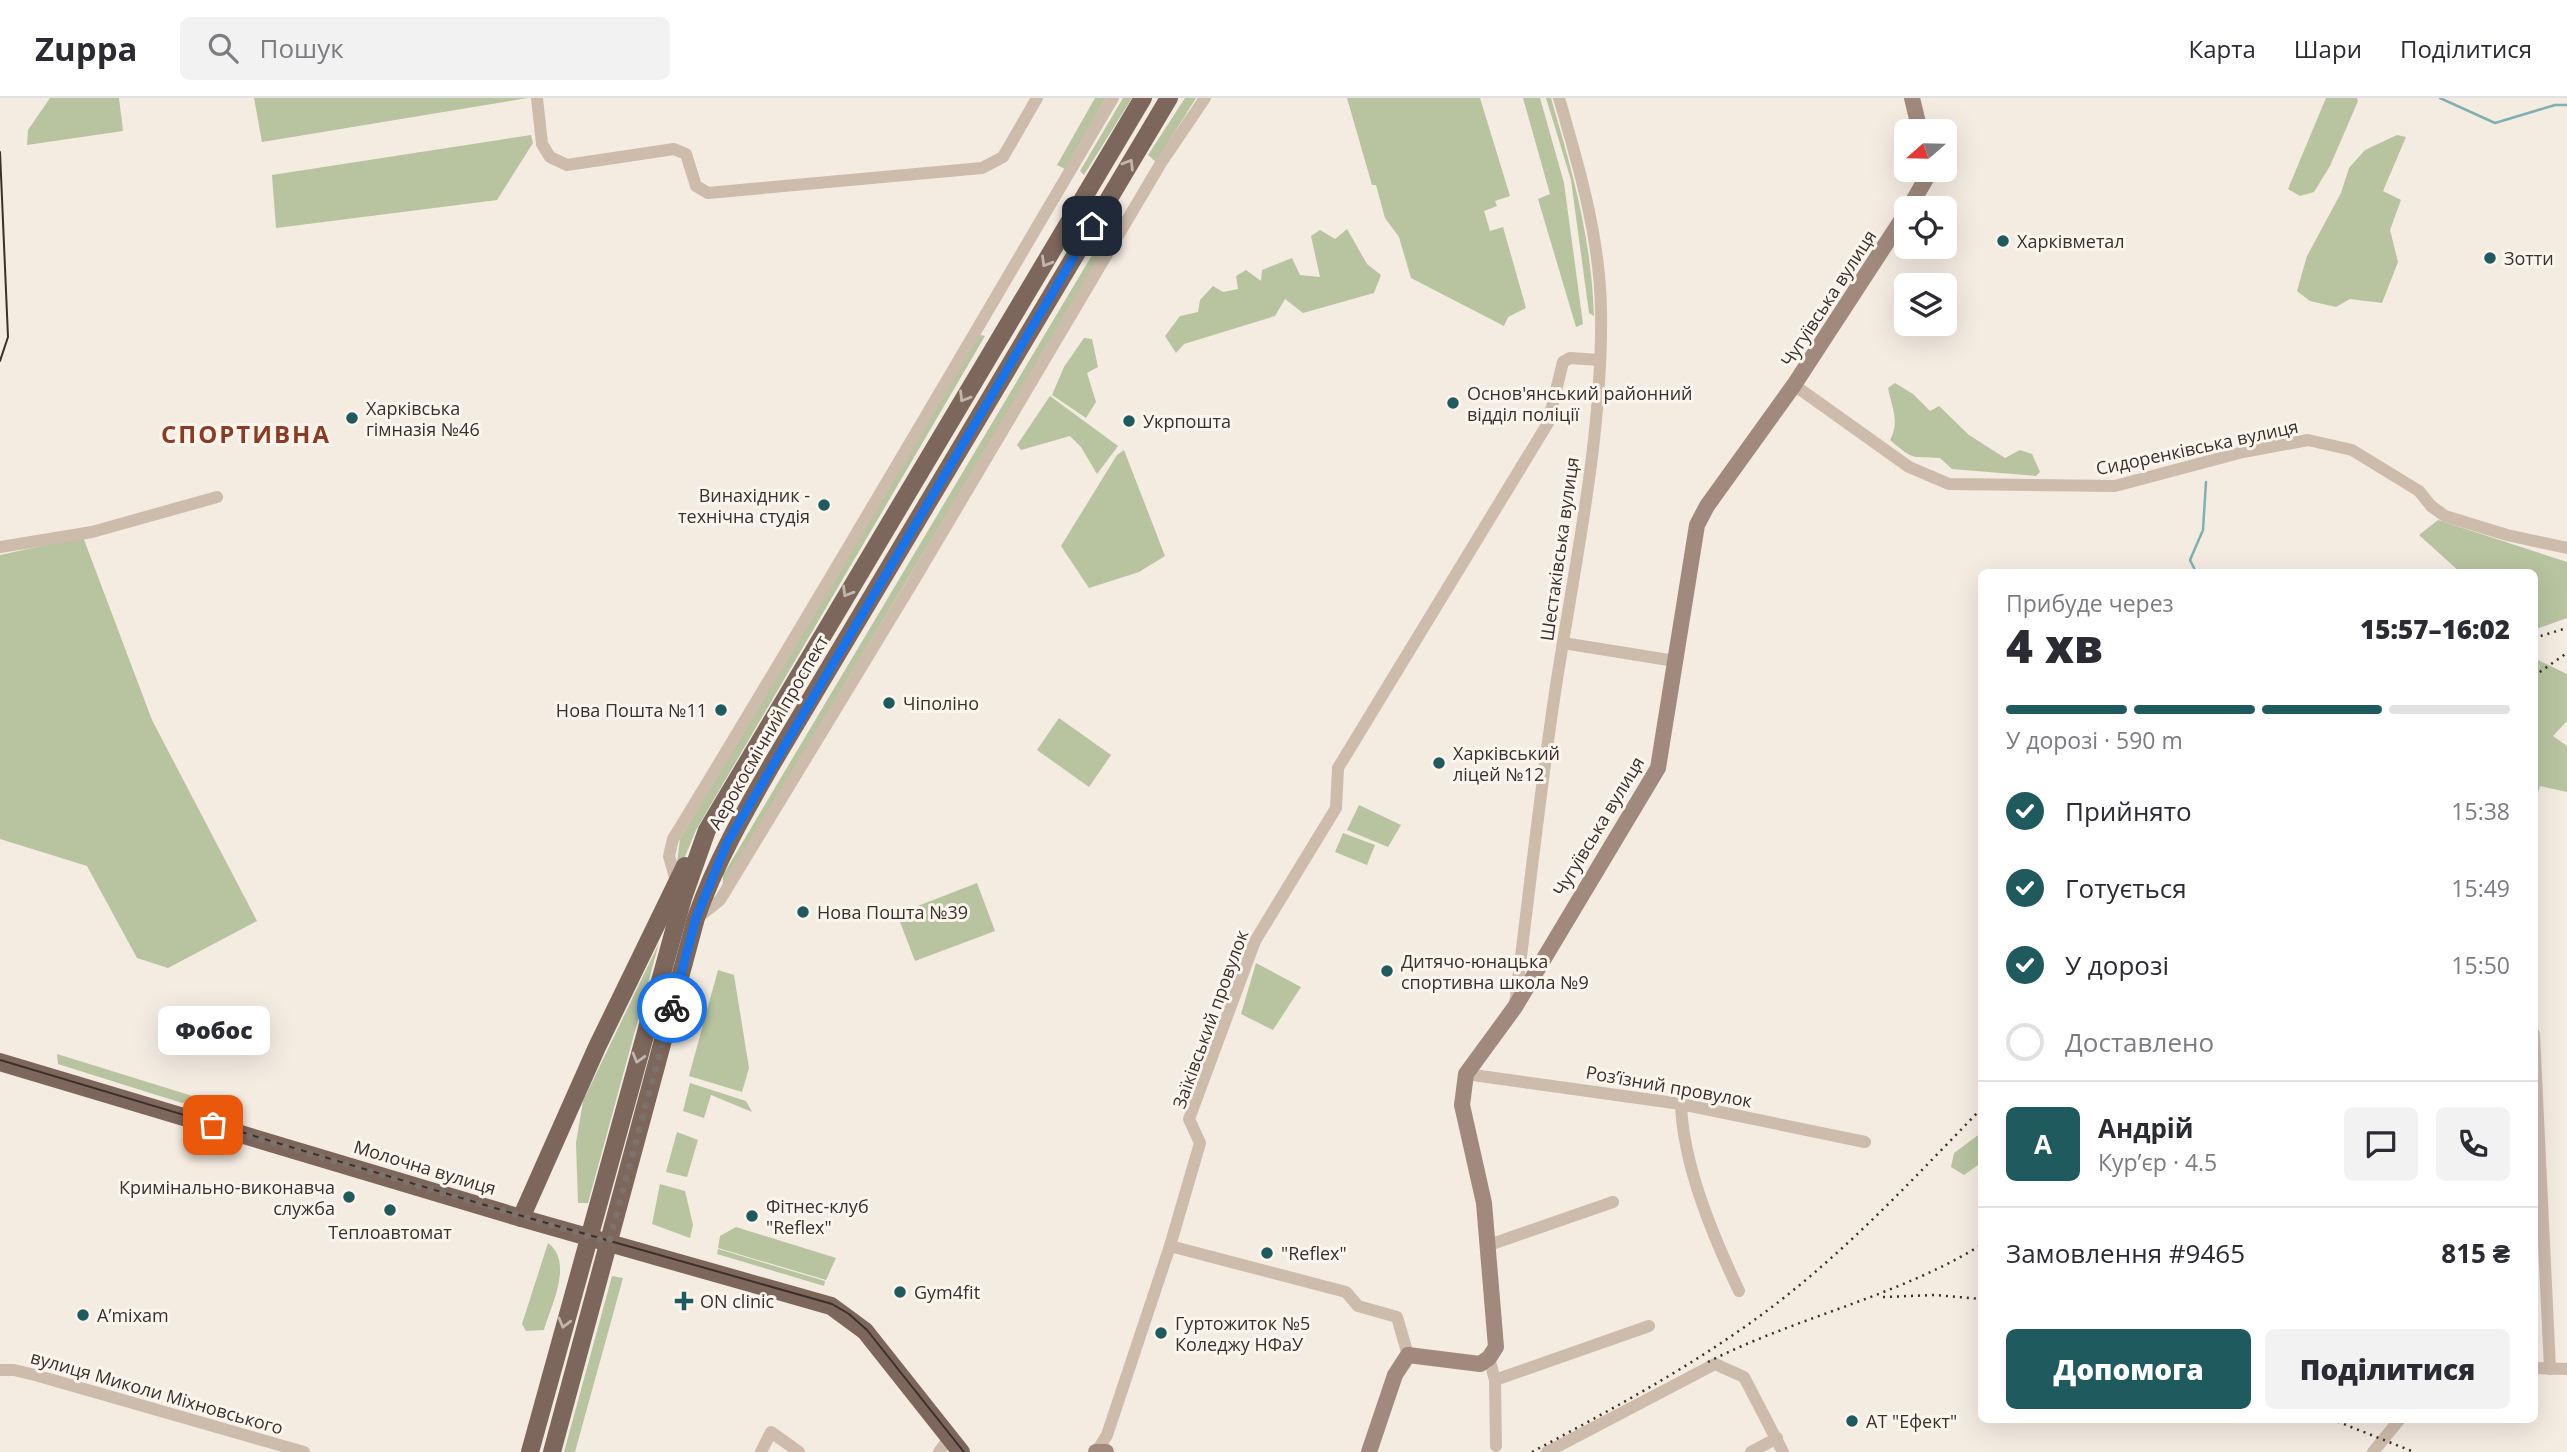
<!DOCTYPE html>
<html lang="uk">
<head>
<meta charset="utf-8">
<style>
  :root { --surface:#fff; --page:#f2f2f3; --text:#2b2b33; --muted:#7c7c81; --line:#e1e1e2; --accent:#1f5a5e }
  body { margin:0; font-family:"Open Sans",sans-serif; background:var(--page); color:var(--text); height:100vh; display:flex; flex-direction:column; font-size:26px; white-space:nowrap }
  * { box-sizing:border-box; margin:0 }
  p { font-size:23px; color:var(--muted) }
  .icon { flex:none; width:38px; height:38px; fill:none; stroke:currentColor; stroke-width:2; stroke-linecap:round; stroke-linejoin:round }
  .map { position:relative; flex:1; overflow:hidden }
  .side { position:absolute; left:1978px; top:471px; width:560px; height:854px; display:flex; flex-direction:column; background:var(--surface); border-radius:10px; box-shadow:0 7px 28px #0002 }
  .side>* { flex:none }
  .needle { width:46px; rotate:250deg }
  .fabs { position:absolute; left:1894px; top:21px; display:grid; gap:14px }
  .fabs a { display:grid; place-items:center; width:63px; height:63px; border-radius:10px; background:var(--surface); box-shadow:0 7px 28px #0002; font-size:35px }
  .pin { position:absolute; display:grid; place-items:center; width:60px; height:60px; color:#fff; margin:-30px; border-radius:14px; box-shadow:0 4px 10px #0006 }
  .courier { position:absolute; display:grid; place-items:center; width:70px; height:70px; margin:-35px; border:5px solid #1a73e8; border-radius:50%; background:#fff; color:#222; box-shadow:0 2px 9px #0007 }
  .bubble { position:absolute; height:49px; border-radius:10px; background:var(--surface); box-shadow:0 7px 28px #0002; font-size:23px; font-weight:800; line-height:49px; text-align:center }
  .headline em { font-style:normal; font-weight:800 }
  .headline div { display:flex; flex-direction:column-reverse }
  .headline { display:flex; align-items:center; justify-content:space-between; height:119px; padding:0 28px }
  h1 { font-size:46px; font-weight:800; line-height:52px }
  .bar { display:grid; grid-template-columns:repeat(4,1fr); gap:10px 7px; align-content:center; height:84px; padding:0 28px }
  .bar i { height:9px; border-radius:5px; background:var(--line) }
  .bar .selected { background:var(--accent) }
  .bar p { grid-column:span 4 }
  .line { display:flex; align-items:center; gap:18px; padding:0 28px; border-top:2px solid var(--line) }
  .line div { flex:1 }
  .round { display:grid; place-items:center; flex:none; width:74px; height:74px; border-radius:10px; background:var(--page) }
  ol { padding:0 28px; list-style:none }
  li { display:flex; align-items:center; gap:21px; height:77px }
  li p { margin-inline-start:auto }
  li .icon { padding:7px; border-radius:50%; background:var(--accent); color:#fff; stroke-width:4 }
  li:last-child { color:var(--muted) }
  li i { width:38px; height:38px; border:4px solid var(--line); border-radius:50% }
  .button { display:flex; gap:14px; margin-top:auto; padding:14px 28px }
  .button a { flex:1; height:80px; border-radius:10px; background:var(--accent); color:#fff; font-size:28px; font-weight:800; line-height:80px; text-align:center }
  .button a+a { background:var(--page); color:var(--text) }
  header { display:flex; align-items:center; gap:42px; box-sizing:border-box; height:98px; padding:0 35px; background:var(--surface); border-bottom:2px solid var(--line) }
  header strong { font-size:33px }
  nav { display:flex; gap:38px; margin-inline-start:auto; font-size:24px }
  .search { width:490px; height:63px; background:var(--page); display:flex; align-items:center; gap:18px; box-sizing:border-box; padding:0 24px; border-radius:10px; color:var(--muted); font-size:26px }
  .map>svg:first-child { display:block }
</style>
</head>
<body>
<header>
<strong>Zuppa</strong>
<div class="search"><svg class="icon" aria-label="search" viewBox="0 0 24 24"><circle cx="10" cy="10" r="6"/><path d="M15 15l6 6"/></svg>Пошук</div>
<nav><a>Карта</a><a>Шари</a><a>Поділитися</a></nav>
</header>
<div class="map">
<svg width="2567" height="1354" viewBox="0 0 2567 1354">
  <rect width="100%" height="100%" fill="#f4ebe1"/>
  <g fill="#b8c4a0">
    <path d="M 50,0 L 119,0 L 123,33 L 27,47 L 28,32 Z"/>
    <path d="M 254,0 L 528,0 L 262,44 Z"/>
    <path d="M 1095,0 L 1106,0 L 1065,71 L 1057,67 Z"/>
    <path d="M 1123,0 L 1132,0 L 1084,77 L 1080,73 Z"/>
    <path d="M 1185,0 L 1196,0 L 1156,64 L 1148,57 Z"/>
    <path d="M 1347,0 L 1480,0 L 1510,98 L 1495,103 L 1497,108 L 1484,113 L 1490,133 L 1503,129 L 1526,210 L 1508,219 L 1504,228 L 1411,180 L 1399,139 L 1385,120 L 1376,87 L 1372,87 Z"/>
    <path d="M 1523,0 L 1540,0 L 1564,85 L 1583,226 L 1576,229 L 1538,101 L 1550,96 Z"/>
    <path d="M 1546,0 L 1551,0 C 1573,76 1591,138 1594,218 L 1589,215 L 1571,82 Z"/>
    <path d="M 2326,0 L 2357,0 L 2358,3 L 2330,68 L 2314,94 L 2300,98 L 2288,91 Z"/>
    <path d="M 531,37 L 533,45 L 497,102 L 276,130 L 272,77 Z"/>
    <path d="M 2397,37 L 2406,39 L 2383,93 L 2401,102 L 2390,132 L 2398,164 L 2382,205 L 2350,201 L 2336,209 L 2310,203 L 2297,193 L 2307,158 L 2341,95 L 2349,70 L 2365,52 Z"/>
    <path d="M 1347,131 L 1367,166 L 1381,177 L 1374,195 L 1303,215 L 1285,201 L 1275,218 L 1184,246 L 1176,255 L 1165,238 L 1180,218 L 1198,214 L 1200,202 L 1213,188 L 1223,194 L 1238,191 L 1236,178 L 1246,172 L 1261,183 L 1262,172 L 1292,160 L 1300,177 L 1320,179 L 1311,138 L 1320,132 L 1335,141 Z"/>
    <path d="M 1107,132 L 1114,138 L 723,788 L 723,777 Z"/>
    <path d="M 980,237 L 985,238 L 696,732 L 682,766 L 677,765 L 680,741 Z"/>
    <path d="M 1084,240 L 1092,241 L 1098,269 L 1087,275 L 1096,304 L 1086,320 L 1052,297 L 1064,269 Z"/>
    <path d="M 1895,285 L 1913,296 L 1930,313 L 1939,308 L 1969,337 L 2005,360 L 2020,352 L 2032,356 L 2040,374 L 2036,378 L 1952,371 L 1940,360 C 1910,358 1915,363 1890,342 C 1900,324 1892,310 1888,290 Z"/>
    <path d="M 1050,298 L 1118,348 L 1097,376 L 1081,349 L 1070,338 L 1021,352 L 1017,347 Z"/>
    <path d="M 1124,352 L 1165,458 L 1139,474 L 1089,490 L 1061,448 L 1117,357 Z"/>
    <path d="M 2438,422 L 2567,464 L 2567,520 L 2534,532 L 2534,474 L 2460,474 L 2419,437 Z"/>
    <path d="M 83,439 L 152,622 L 257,823 L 168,870 L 137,860 L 87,768 L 0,741 L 0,457 Z"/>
    <path d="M 2536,561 L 2567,576 L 2567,623 L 2553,638 L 2567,648 L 2567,694 L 2540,688 L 2534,709 Z"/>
    <path d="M 1059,620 L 1111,657 L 1089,689 L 1037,652 Z"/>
    <path d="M 1359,707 L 1401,727 L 1388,749 L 1347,732 Z"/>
    <path d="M 1343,735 L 1375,747 L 1367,767 L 1335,754 Z"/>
    <path d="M 977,785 L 995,833 L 915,863 L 897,816 Z"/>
    <path d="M 659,845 L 588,1105 L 578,1105 L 576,1045 L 583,1003 Z"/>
    <path d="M 1256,865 L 1301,889 L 1273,932 L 1241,916 Z"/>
    <path d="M 718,872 L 734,877 L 749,970 L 742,994 L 689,978 Z"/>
    <path d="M 57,956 L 199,1000 L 199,1002 L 182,1005 L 58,966 Z"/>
    <path d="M 690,985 L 746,1003 L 752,1014 L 711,997 L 704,1020 L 683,1013 Z"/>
    <path d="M 677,1034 L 698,1042 L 687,1079 L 666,1074 Z"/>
    <path d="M 1981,1035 L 1981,1065 L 1964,1077 L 1951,1069 L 1954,1055 Z"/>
    <path d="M 660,1086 L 685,1093 L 693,1127 L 690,1140 L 652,1126 Z"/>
    <path d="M 736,1129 L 836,1160 L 826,1182 L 718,1150 L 720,1138 Z"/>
    <path d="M 548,1145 C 574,1164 551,1207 544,1232 L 526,1233 L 522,1226 Z"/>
    <path d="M 718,1151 L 825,1183 L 824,1188 L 717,1156 Z"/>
    <path d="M 612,1178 L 623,1180 L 575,1354 L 564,1354 Z"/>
  </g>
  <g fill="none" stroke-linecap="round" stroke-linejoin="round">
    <g stroke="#7fb0b2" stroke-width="2.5">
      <path d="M 2440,0 L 2495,25 L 2555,7 L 2567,7"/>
      <path d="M 2196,474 L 2190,462 L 2203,432 L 2206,384"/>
    </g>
    <g stroke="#cdbbac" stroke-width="12">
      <path d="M 537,0 L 542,46 L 550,59 L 567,67 L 674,51 L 686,56 L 696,88 L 708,95 L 982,70 L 1003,59 L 1037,0"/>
      <path d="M 1794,287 L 1909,369 L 1949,386 L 2115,388 L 2243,354 L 2308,342 L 2352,352 L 2419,393 L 2431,408 L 2445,418 L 2507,437 L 2567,450"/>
      <path d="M 0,449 L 92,434 L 217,399"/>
      <path d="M 1563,545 L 1675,563"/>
      <path d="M 677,786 L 669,758 L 673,741 C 823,496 967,247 1113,0"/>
      <path d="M 697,820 L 720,802 L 913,484 L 1161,65 L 1205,0"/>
      <path d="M 1515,906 C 1528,805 1539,703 1554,601 C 1573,473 1603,342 1601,212 C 1600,140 1579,69 1559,0"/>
      <path d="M 2534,936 L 2550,1271"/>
      <path d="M 1466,976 L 1681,1006 L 1865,1044"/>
      <path d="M 1681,1006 C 1683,1067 1713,1138 1739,1193"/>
      <path d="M 1489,1147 L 1613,1104"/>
      <path d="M 1170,1148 L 1346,1194 L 1358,1208 L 1397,1219 L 1408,1257"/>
      <path d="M 1489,1260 L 1495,1282 L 1496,1348"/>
      <path d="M 2534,1270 L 2567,1271"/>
      <path d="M 0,1272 L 14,1272 L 35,1277 L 304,1354"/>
      <path d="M 1495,1282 L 1649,1228"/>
      <path d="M 1097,1353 L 1107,1337 L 1170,1148 L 1200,1045 L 1189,1021 L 1255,843 L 1336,710 L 1338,670 L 1548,325 L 1563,264 L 1570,260 L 1600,262"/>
      <path d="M 761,1354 L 771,1334 L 799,1354"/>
      <path d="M 939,1354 L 950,1339"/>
      <path d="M 1547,1354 L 1715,1266 L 1744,1279 L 1783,1354"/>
      <path d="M 1751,1354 L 1777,1340"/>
      <path d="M 2373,1354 L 2400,1321"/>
    </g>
    <g stroke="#a18a7d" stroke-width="16">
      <path d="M 1912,0 L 1920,33"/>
      <path d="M 1909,110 L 1927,79 L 1926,72"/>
      <path d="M 1096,1354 L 1106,1354"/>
      <path d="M 1369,1354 L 1395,1277 L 1408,1257 L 1480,1266 L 1489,1260 L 1496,1249 L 1484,1105 L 1462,1007 L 1466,976 L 1515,909 L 1658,670 L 1697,427 L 1707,408 L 1794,287 L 1906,115"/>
    </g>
    <g stroke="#7d675c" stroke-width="18">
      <path d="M 0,964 L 521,1120 L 831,1208 L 865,1233 L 961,1354"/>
      <path d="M 521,1120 L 597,949 L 685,768"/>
      <path d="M 530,1354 L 683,800 L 707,732 L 1143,0"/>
      <path d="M 552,1354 L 696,820 C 716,763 745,713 775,661 L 1169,0"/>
    </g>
    <g stroke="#3b302b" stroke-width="2">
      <path d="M 0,54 L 8,239 L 0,263"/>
      <path d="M 0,962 L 515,1116 L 832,1206 L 849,1216 L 867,1232 L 964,1354"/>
    </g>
    <g stroke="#3b302b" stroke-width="2.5" stroke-dasharray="2 5" stroke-linecap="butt">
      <path d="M 2534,540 L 2567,530"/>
      <path d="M 2534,578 L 2567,555"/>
      <path d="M 1883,1199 L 1935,1197 L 1981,1201"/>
      <path d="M 1708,1264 C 1796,1219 1897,1199 1981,1147"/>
      <path d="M 2331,1321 L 2414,1354"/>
      <path d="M 1532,1354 C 1618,1308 1704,1262 1781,1202 C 1854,1145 1917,1077 1981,1011"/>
    </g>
  </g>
  <defs><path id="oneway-chevron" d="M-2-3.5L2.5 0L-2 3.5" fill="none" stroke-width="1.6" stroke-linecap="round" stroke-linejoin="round" transform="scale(1.75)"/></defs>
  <g stroke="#c2b5ac">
    <use href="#oneway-chevron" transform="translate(1129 66) rotate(-59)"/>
    <use href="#oneway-chevron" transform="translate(1046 164) rotate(121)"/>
    <use href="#oneway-chevron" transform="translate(964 299) rotate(121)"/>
    <use href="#oneway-chevron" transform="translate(847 494) rotate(121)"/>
    <use href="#oneway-chevron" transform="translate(638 960) rotate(106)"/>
    <use href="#oneway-chevron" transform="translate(564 1225) rotate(105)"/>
  </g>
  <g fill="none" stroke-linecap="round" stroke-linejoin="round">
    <path stroke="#7c716b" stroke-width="7" stroke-dasharray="0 12.6" d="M 213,1027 L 609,1144 L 672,910"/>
    <path stroke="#1a73e8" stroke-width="9" d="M 672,910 L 696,820 L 727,745 L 1092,128"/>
  </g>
  <g fill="#1f5a5e" stroke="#fbf5ee" stroke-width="2.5">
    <circle cx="2003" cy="143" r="7"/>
    <circle cx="2490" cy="160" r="7"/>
    <circle cx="1453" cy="305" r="7"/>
    <circle cx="352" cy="320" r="7"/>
    <circle cx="1129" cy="323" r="7"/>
    <circle cx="824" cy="407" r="7"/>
    <circle cx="889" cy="605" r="7"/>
    <circle cx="721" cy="612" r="7"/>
    <circle cx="1439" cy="665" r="7"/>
    <circle cx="803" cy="814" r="7"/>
    <circle cx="1387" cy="873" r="7"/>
    <circle cx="349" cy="1099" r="7"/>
    <circle cx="390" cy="1112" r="7"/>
    <circle cx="752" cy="1118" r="7"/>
    <circle cx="1267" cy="1155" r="7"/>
    <circle cx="900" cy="1194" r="7"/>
    <path d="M680.5 1192.5h7v7h7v7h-7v7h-7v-7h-7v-7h7z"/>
    <circle cx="83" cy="1217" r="7"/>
    <circle cx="1161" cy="1235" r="7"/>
    <circle cx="1852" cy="1323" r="7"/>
  </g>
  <g text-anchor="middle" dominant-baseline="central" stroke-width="6" stroke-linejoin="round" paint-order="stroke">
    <g font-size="18" fill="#3b302b" stroke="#fbf5ee" text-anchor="start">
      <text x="2017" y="143">Харківметал</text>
      <text x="2504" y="160">Зотти</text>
      <text x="1467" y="295">Основ'янський районний<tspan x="1467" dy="21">відділ поліції</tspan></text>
      <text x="366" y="310">Харківська<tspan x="366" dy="21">гімназія №46</tspan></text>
      <text x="1143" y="323">Укрпошта</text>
      <text x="810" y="397" text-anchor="end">Винахідник -<tspan x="810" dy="21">технічна студія</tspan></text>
      <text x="903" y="605">Чіполіно</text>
      <text x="707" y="612" text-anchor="end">Нова Пошта №11</text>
      <text x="1453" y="655">Харківський<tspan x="1453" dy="21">ліцей №12</tspan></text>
      <text x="817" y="814">Нова Пошта №39</text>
      <text x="1401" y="863">Дитячо-юнацька<tspan x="1401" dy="21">спортивна школа №9</tspan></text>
      <text x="335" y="1089" text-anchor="end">Кримінально-виконавча<tspan x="335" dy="21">служба</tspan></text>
      <text x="766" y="1108">Фітнес-клуб<tspan x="766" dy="21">"Reflex"</tspan></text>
      <text x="390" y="1134" text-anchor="middle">Теплоавтомат</text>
      <text x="1281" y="1155">"Reflex"</text>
      <text x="914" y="1194">Gym4fit</text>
      <text x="700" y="1203">ON clinic</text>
      <text x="97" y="1217">A’mixam</text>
      <text x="1175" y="1225">Гуртожиток №5<tspan x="1175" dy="21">Коледжу НФаУ</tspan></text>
      <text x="1866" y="1323">АТ "Ефект"</text>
    </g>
    <g font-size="18" fill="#3b302b" stroke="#fbf5ee">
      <text transform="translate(1828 200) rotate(-57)">Чугуївська вулиця</text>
      <text transform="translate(2197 349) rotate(-12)">Сидоренківська вулиця</text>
      <text transform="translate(1559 451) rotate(-82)">Шестаківська вулиця</text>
      <text transform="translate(768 634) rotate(-60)">Аерокосмічний проспект</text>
      <text transform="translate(1598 728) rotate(-59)">Чугуївська вулиця</text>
      <text transform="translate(1210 921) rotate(-70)">Заїківський провулок</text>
      <text transform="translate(1669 988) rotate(10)">Роз’їзний провулок</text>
      <text transform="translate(425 1069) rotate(17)">Молочна вулиця</text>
      <text transform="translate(157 1294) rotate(16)">вулиця Миколи Міхновського</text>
    </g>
    <g font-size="24" font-weight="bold" letter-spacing="2" fill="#8c3b22" stroke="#fbf5ee">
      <text x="246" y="335">СПОРТИВНА</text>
    </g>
  </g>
</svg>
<div class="fabs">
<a><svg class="needle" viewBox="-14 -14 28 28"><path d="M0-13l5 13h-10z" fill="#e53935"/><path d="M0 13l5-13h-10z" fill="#7c7c81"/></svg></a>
<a><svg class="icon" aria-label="locate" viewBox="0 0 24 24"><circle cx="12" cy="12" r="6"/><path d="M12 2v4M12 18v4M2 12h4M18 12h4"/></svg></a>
<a><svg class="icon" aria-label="layers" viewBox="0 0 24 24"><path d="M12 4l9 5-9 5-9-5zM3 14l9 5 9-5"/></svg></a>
</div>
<div class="pin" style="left:213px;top:1027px;background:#ea580c"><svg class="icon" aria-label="bag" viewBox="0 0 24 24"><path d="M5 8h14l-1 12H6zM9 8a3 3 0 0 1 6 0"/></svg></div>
<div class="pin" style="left:1092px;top:128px;background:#1f2937"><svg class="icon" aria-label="home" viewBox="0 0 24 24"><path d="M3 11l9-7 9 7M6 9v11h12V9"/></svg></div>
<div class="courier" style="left:672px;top:910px"><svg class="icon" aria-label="bike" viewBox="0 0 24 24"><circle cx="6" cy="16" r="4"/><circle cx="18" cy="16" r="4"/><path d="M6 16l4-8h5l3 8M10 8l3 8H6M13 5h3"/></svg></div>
<div class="bubble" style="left:158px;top:908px;width:112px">Фобос</div>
<section class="side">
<div class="headline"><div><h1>4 хв</h1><p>Прибуде через</p></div><em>15:57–16:02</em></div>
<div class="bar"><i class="selected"></i><i class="selected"></i><i class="selected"></i><i></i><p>У дорозі · 590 m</p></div>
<ol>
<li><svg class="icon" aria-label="check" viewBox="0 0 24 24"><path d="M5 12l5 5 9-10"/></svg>Прийнято<p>15:38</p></li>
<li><svg class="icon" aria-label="check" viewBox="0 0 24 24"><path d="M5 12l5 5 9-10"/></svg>Готується<p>15:49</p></li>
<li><svg class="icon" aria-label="check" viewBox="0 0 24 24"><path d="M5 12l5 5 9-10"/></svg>У дорозі<p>15:50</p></li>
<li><i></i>Доставлено</li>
</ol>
<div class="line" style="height:126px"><b class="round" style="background:var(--accent);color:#fff">А</b><div><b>Андрій</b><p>Кур’єр · 4.5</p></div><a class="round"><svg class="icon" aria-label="chat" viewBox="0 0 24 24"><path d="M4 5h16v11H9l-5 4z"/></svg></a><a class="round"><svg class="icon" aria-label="phone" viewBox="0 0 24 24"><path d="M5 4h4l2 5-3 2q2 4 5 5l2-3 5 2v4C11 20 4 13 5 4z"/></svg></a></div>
<div class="line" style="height:91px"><div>Замовлення #9465</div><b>815 ₴</b></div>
<div class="button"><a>Допомога</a><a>Поділитися</a></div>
</section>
</div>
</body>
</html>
